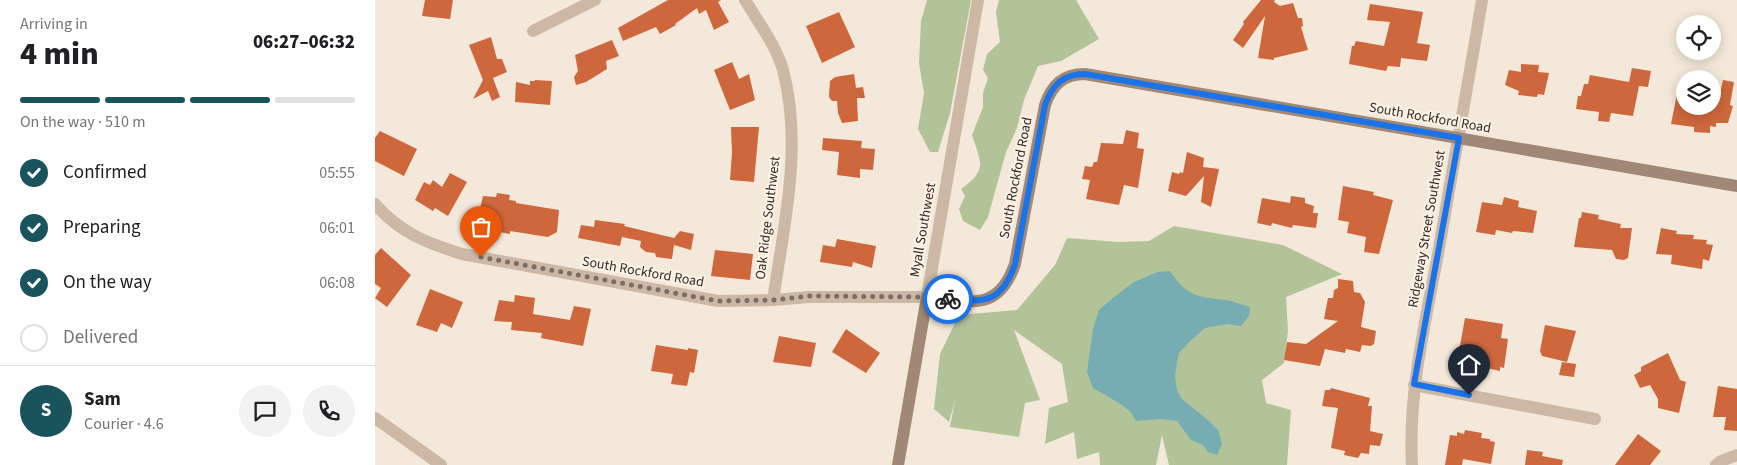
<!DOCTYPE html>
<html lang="en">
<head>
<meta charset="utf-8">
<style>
  :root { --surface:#fff; --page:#f2f2f2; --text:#202124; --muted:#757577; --line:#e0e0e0; --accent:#19535b }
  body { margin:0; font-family:"Source Sans 3",sans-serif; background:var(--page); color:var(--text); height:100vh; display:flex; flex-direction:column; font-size:19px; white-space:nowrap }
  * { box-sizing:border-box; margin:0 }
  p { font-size:16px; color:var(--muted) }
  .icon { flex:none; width:28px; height:28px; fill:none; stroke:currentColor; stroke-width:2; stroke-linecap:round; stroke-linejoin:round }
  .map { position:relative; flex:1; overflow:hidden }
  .details { display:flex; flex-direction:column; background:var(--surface); width:375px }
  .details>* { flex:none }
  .tools { position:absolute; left:1301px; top:15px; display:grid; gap:10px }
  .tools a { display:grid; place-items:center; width:45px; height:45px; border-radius:50%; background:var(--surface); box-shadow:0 2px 12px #0003; font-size:25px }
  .pin { position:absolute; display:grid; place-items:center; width:42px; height:42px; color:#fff; margin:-51px -21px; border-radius:50% 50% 50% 0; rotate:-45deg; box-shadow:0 0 5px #0007 }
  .pin .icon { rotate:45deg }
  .courier { position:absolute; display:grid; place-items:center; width:50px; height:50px; margin:-25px; border:4px solid #1a73e8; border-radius:50%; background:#fff; color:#222; box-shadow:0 1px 6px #0007 }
  .overview em { font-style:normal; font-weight:800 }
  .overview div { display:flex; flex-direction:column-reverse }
  .overview { display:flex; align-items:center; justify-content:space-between; height:85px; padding:0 20px }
  h1 { font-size:32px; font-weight:800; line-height:38px }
  .bar { display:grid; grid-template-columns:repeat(4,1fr); gap:8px 5px; align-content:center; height:60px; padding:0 20px }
  .bar i { height:6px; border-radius:4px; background:var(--line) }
  .bar .on { background:var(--accent) }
  .bar p { grid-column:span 4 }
  .line { display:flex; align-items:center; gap:12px; padding:0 20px; border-top:1px solid var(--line) }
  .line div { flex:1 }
  .round { display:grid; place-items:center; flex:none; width:52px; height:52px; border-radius:26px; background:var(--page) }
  ol { padding:0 20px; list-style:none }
  li { display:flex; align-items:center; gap:15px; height:55px }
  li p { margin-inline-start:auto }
  li .icon { padding:5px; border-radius:50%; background:var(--accent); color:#fff; stroke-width:4 }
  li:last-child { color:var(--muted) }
  li i { width:28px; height:28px; border:2px solid var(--line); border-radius:50% }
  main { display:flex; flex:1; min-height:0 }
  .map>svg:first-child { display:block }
</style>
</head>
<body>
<main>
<section class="details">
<div class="overview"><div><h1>4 min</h1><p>Arriving in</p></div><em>06:27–06:32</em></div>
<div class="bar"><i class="on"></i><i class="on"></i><i class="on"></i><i></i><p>On the way · 510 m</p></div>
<ol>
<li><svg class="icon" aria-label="check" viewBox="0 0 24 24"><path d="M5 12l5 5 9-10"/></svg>Confirmed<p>05:55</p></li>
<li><svg class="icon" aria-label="check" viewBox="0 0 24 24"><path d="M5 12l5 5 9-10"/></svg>Preparing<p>06:01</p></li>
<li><svg class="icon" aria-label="check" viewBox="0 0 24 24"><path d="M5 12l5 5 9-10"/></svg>On the way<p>06:08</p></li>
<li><i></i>Delivered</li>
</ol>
<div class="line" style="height:90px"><b class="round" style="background:var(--accent);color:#fff">S</b><div><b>Sam</b><p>Courier · 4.6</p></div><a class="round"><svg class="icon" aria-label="chat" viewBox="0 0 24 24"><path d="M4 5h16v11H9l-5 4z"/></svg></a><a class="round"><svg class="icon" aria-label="phone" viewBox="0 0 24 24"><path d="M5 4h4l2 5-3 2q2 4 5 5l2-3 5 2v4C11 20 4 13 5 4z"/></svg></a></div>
</section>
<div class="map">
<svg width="1362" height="465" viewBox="0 0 1362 465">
  <rect width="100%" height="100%" fill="#f3e8d9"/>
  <g fill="#b2c398">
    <path d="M 552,0 L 596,0 L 575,113 L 563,152 L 555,152 L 543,129 L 549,93 L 544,63 L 546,21 Z"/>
    <path d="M 624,0 L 701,0 L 724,39 L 686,61 L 663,66 L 649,100 L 642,128 L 631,152 L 613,217 L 605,230 L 588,221 L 584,209 L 590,196 L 586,189 C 613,170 606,163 597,135 L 608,107 L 608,93 L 613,78 L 608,70 L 612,54 L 625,42 L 621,12 Z"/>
    <path d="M 799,226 L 908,245 L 967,274 L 911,297 L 913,331 L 909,363 L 887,380 L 891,403 L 916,410 L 912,465 L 794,465 L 787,435 L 781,465 L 725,465 L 724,452 L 702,459 L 699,432 L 670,444 L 674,408 L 693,402 L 687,364 L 639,330 L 665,400 L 650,403 L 644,437 L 575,427 L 580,400 L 574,422 L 559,409 L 565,354 L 584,315 L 642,310 L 680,265 L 692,238 L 743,242 L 774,241 Z"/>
  </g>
  <path fill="#76adb2" d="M 795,271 C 812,297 823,297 851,300 C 859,301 867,305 875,307 L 874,316 L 866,326 L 852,324 L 830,328 L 815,341 L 804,353 L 802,362 L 800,377 L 802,390 L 807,399 L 833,420 L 843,430 L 847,444 L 842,455 L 833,452 L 828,445 L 816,440 L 802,421 L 787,419 L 761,421 L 755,411 L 744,403 L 718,388 L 712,372 L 718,329 L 724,310 L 739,297 L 759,282 L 783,272 Z"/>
  <g fill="#ce673c">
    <path d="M 50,0 L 78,0 L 75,19 L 47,16 Z"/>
    <path d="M 293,0 L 346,0 L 343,2 L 354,22 L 339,30 L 331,10 L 324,14 L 322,8 L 300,24 L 301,25 L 285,34 L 281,27 L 248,41 L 243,28 Z"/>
    <path d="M 886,0 L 900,0 L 899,2 L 905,6 L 918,3 L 923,18 L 927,18 L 928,26 L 926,27 L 933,50 L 899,58 L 899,60 L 883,58 L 890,16 L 868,48 L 858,40 L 869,24 L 868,22 Z"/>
    <path d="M 995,4 L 1048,12 L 1042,43 L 1055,45 L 1052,61 L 1026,58 L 1025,67 L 1013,66 L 1011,71 L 974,64 L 977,46 L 979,46 L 981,41 L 1009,46 L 1015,22 L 992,20 Z"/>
    <path d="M 464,12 L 480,47 L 447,63 L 431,26 Z"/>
    <path d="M 116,37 L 122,59 L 127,59 L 132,72 L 118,78 L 125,97 L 117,101 L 113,91 L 98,99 L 108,80 L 94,45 Z"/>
    <path d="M 237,40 L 244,56 L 231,61 L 232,69 L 211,82 L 201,85 L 199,77 L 203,71 L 200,55 Z"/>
    <path d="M 357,62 L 364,79 L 374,74 L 380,100 L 355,110 L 339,70 Z"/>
    <path d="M 1146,64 L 1164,65 L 1163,72 L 1174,73 L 1169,95 L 1163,94 L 1162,97 L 1143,95 L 1144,91 L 1130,85 L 1134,70 L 1146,72 Z"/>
    <path d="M 1257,68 L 1276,71 L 1273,87 L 1264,86 L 1258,116 L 1236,113 L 1234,122 L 1223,121 L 1224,112 L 1201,109 L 1203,96 L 1206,96 L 1209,84 L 1213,84 L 1215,75 L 1254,82 Z"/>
    <path d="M 479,74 L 481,88 L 488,87 L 490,98 L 482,98 L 483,121 L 467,123 L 463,113 L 462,101 L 457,101 L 454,97 L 455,81 L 460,77 Z"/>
    <path d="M 1305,79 L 1310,79 L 1310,106 L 1338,106 L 1338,97 L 1344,98 L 1348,80 L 1359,82 L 1355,105 L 1358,106 L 1353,123 L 1341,123 L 1341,127 L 1335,126 L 1335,133 L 1319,132 L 1319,127 L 1296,124 Z"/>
    <path d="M 160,80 L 177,81 L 175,105 L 140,102 L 141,82 L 155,85 L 155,81 L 160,81 Z"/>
    <path d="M 356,127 L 384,127 L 379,182 L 355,180 L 357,153 Z"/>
    <path d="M 751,130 L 764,133 L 762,148 L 769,149 L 763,188 L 749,185 L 744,205 L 711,199 L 715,180 L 707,179 L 710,166 L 717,167 L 719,162 L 722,162 L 726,143 L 748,144 Z"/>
    <path d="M 5,131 L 42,149 L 29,176 L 0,161 L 0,138 Z"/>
    <path d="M 448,138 L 487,141 L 486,148 L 500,149 L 498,170 L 485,169 L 485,178 L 462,175 L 464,152 L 447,150 Z"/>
    <path d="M 812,152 L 829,158 L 828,167 L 844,169 L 836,207 L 826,202 L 829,176 L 811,196 L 793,191 L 797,172 L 804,174 L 805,172 L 808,173 Z"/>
    <path d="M 75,173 L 92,182 L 73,216 L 60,208 L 58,211 L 40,200 L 49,182 L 55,185 L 58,180 L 67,187 Z"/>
    <path d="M 968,186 L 999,192 L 998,195 L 1018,200 L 1004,254 L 989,252 L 991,237 L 972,233 L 974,222 L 963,220 Z"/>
    <path d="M 122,193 L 135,195 L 134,200 L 141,201 L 141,203 L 184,210 L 182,232 L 173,237 L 135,231 L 135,234 L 118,231 L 120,220 L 103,218 L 108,196 L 121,197 Z"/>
    <path d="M 916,196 L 930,198 L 930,203 L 939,206 L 938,213 L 943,213 L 941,228 L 918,225 L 917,228 L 897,223 L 896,226 L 882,223 L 887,198 L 915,203 Z"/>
    <path d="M 1129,197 L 1144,201 L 1143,207 L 1162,211 L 1158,233 L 1138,231 L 1137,233 L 1121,230 L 1120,235 L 1101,232 L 1107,202 L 1127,205 Z"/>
    <path d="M 1207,212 L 1224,215 L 1223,219 L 1246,224 L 1245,228 L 1257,228 L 1253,258 L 1249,260 L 1241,259 L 1237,250 L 1199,247 L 1204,218 L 1206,218 Z"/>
    <path d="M 220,220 L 250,224 L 249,226 L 299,238 L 305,231 L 319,234 L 316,250 L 299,245 L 297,259 L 281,257 L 280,253 L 271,252 L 265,247 L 266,241 L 247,237 L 245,246 L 203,238 L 206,225 L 219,227 Z"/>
    <path d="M 1286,228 L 1302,231 L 1301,234 L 1319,235 L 1318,239 L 1332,240 L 1331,244 L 1338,245 L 1334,261 L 1328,259 L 1327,269 L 1296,264 L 1297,255 L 1281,254 Z"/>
    <path d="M 462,239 L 501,246 L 497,268 L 478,262 L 477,267 L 445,262 L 448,245 L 460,247 Z"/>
    <path d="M 6,248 L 36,275 L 12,307 L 0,298 L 6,288 L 0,284 L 0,255 Z"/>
    <path d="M 340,250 L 378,254 L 375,280 L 336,276 Z"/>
    <path d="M 963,279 L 978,281 L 979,292 L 985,293 L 990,302 L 986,327 L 1001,331 L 999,344 L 996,346 L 987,345 L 985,352 L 971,349 L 970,353 L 950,349 L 945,366 L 909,360 L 912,342 L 931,344 L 963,321 L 949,319 L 953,298 L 958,298 L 959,290 L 963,288 Z"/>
    <path d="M 55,289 L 88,302 L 77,328 L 66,323 L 62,332 L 41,325 Z"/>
    <path d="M 140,295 L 160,298 L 158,314 L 195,320 L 199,306 L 216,309 L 208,346 L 166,338 L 167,333 L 136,330 L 137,322 L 119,321 L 124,300 L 139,302 Z"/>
    <path d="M 1090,318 L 1128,324 L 1126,338 L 1133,339 L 1129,368 L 1125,367 L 1125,371 L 1112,368 L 1112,361 L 1083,357 Z"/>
    <path d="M 1170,325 L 1201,331 L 1192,362 L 1167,356 L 1165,351 Z"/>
    <path d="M 471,329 L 505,353 L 491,373 L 457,352 Z"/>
    <path d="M 404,336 L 441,343 L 436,367 L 398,362 Z"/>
    <path d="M 281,345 L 313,350 L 313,348 L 323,350 L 319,373 L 315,372 L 312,386 L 296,384 L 298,374 L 276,371 Z"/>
    <path d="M 1293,353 L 1305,380 L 1311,382 L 1304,413 L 1283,408 L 1283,399 L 1275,385 L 1265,388 L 1259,375 L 1266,371 L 1266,367 Z"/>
    <path d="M 1187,362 L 1201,364 L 1199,377 L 1184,375 Z"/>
    <path d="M 1343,386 L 1362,389 L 1362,431 L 1349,430 L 1351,417 L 1338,417 Z"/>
    <path d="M 956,388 L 995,398 L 993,406 L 997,406 L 995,431 L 1008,434 L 1005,446 L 995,445 L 994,454 L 986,453 L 983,458 L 969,455 L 970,451 L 956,448 L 963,408 L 947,406 L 950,390 L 955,390 Z"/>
    <path d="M 1090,430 L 1107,433 L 1106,438 L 1115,439 L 1115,441 L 1120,442 L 1116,464 L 1088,459 L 1087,465 L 1070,465 L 1075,435 L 1082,436 L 1082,432 L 1089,434 Z"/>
    <path d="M 1263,434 L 1286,451 L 1275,465 L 1240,465 Z"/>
    <path d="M 1152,450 L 1168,452 L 1167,456 L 1188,460 L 1187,465 L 1150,465 Z"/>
  </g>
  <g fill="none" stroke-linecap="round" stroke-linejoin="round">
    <g stroke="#ccb8a4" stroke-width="12">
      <path d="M 370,0 C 383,22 401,45 408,70 C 428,146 409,225 398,300"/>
      <path d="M 158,31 L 220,0"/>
      <path d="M 0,204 C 25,233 52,243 87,254 L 343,301 L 398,300 L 434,297 L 552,297 L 603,0"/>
      <path d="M 1039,385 L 1220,419"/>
      <path d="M 0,418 L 66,465"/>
      <path d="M 1037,465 C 1033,394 1050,324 1063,254 C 1078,170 1093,85 1107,0"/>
      <path d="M 1341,465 L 1346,461 L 1362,455"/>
    </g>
    <path stroke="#a08776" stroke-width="12" d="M 523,465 L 552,297 C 595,301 623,313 640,264 L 670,105 C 677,85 688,74 710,74 L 1362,186"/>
  </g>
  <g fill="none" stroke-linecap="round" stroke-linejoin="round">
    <path stroke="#796e65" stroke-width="5" stroke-dasharray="0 9" d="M 106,257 L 343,301 L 398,300 L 434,296 L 552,297 L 573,299"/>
    <path stroke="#1a73e8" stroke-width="6" d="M 573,299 C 611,303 627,302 640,264 L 670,105 C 677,85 688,74 710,74 L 1084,138 L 1039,384 L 1094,395"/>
  </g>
  <g text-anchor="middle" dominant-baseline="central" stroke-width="4.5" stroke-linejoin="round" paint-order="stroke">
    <g font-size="14" fill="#372c26" stroke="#faf2e6">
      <text transform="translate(1055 118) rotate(10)">South Rockford Road</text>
      <text transform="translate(641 178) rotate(-79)">South Rockford Road</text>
      <text transform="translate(393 218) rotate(-83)">Oak Ridge Southwest</text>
      <text transform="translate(1052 229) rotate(-80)">Ridgeway Street Southwest</text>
      <text transform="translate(548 230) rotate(-80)">Myall Southwest</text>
      <text transform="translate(268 272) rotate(10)">South Rockford Road</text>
    </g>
  </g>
</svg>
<div class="tools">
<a><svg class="icon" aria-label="locate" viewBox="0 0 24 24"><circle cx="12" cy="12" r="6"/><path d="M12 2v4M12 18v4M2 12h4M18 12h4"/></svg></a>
<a><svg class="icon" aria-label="layers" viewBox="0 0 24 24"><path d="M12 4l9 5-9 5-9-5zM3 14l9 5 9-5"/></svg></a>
</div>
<div class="pin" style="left:106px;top:257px;background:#ea580c"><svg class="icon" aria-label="bag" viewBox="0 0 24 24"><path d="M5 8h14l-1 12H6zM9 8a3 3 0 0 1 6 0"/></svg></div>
<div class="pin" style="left:1094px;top:395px;background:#1f2937"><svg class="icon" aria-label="home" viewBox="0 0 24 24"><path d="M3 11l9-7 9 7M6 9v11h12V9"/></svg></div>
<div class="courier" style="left:573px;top:299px"><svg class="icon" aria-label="bike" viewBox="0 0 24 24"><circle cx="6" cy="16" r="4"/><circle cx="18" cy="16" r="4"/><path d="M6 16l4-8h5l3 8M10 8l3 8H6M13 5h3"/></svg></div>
</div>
</main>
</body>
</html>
